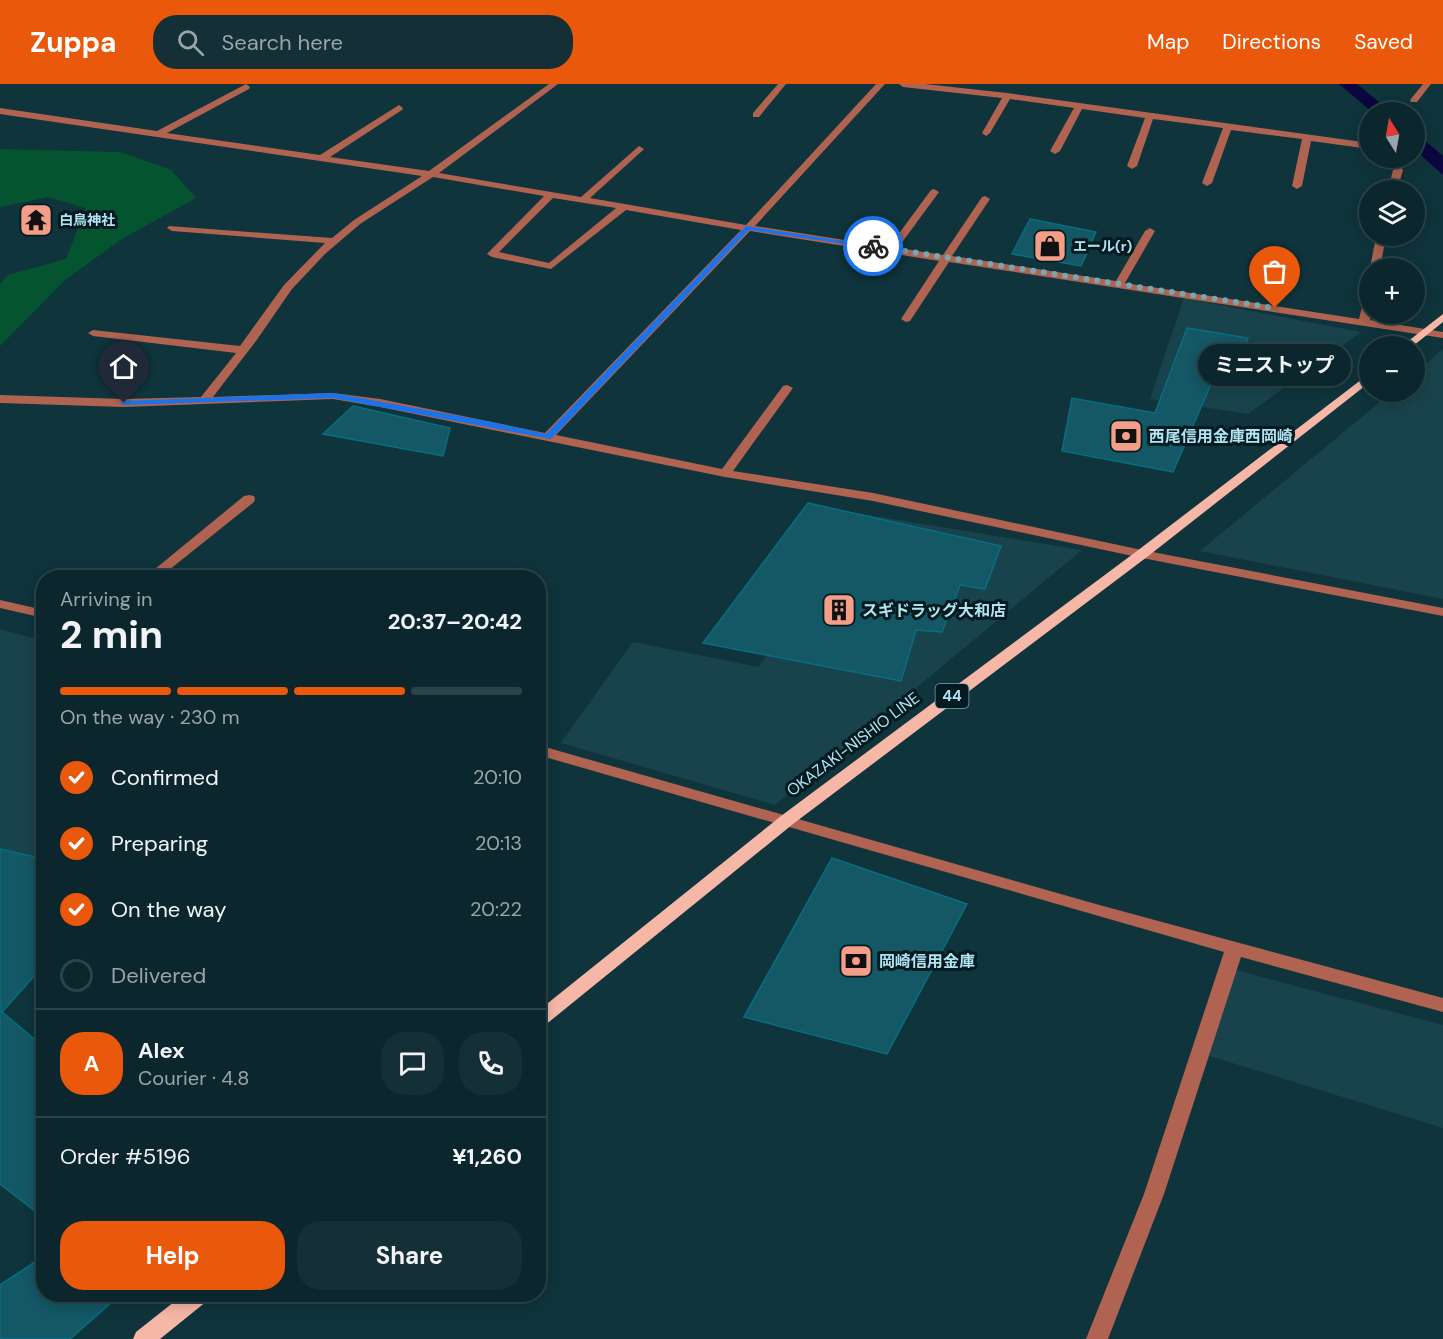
<!DOCTYPE html>
<html lang="en">
<head>
<meta charset="utf-8">
<style>
  :root { --surface:#0b272d; --page:#142f35; --text:#f1f3f6; --muted:#9aa5aa; --line:#2b4449; --accent:#ea580c }
  body { margin:0; font-family:"DM Sans","Noto Sans JP",sans-serif; background:var(--page); color:var(--text); height:100vh; display:flex; flex-direction:column; font-size:22px; white-space:nowrap }
  * { box-sizing:border-box; margin:0 }
  p { font-size:20px; color:var(--muted) }
  .icon { flex:none; width:33px; height:33px; fill:none; stroke:currentColor; stroke-width:2; stroke-linecap:round; stroke-linejoin:round }
  .map { position:relative; flex:1; overflow:hidden }
  .details { position:absolute; left:36px; top:486px; width:510px; height:732px; display:flex; flex-direction:column; background:var(--surface); border-radius:24px; box-shadow:0 3px 15px #0003,0 0 0 2px var(--line) }
  .details>* { flex:none }
  .needle { width:39px; rotate:349deg }
  .buttons { position:absolute; left:1359px; top:18px; display:grid; gap:12px }
  .buttons a { display:grid; place-items:center; width:66px; height:66px; border-radius:50%; background:var(--surface); box-shadow:0 3px 15px #0003,0 0 0 2px var(--line); font-size:30px }
  .pin { position:absolute; display:grid; place-items:center; width:51px; height:51px; color:#fff; margin:-62px -26px; border-radius:50% 50% 50% 0; rotate:-45deg; box-shadow:0 0 6px #0007 }
  .pin .icon { rotate:45deg }
  .courier { position:absolute; display:grid; place-items:center; width:60px; height:60px; margin:-30px; border:4px solid #1a73e8; border-radius:50%; background:#fff; color:#222; box-shadow:0 2px 8px #0007 }
  .bubble { position:absolute; height:42px; border-radius:21px; background:var(--surface); box-shadow:0 3px 15px #0003,0 0 0 2px var(--line); font-size:20px; font-weight:700; line-height:42px; text-align:center }
  .summary em { font-style:normal; font-weight:700 }
  .summary div { display:flex; flex-direction:column-reverse }
  .summary { display:flex; align-items:center; justify-content:space-between; height:102px; padding:0 24px }
  h1 { font-size:39px; font-weight:700; line-height:45px }
  .bar { display:grid; grid-template-columns:repeat(4,1fr); gap:9px 6px; align-content:center; height:72px; padding:0 24px }
  .bar i { height:8px; border-radius:4px; background:var(--line) }
  .bar .active { background:var(--accent) }
  .bar p { grid-column:span 4 }
  .line { display:flex; align-items:center; gap:15px; padding:0 24px; border-top:2px solid var(--line) }
  .line div { flex:1 }
  .round { display:grid; place-items:center; flex:none; width:63px; height:63px; border-radius:24px; background:var(--page) }
  ol { padding:0 24px; list-style:none }
  li { display:flex; align-items:center; gap:18px; height:66px }
  li p { margin-inline-start:auto }
  li .icon { padding:6px; border-radius:50%; background:var(--accent); color:#fff; stroke-width:4 }
  li:last-child { color:var(--muted) }
  li i { width:33px; height:33px; border:3px solid var(--line); border-radius:50% }
  .primary-button { display:flex; gap:12px; margin-top:auto; padding:12px 24px }
  .primary-button a { flex:1; height:69px; border-radius:24px; background:var(--accent); color:#fff; font-size:24px; font-weight:700; line-height:69px; text-align:center }
  .primary-button a+a { background:var(--page); color:var(--text) }
  header { display:flex; align-items:center; gap:36px; box-sizing:border-box; height:84px; padding:0 30px; background:var(--accent); color:#fff }
  header strong { font-size:28px }
  nav { display:flex; gap:33px; margin-inline-start:auto; font-size:21px }
  .search { width:420px; height:54px; background:var(--page); display:flex; align-items:center; gap:15px; box-sizing:border-box; padding:0 21px; border-radius:24px; color:var(--muted); font-size:22px }
  .map>svg:first-child { display:block }
</style>
</head>
<body>
<header>
<strong>Zuppa</strong>
<div class="search"><svg class="icon" aria-label="search" viewBox="0 0 24 24"><circle cx="10" cy="10" r="6"/><path d="M15 15l6 6"/></svg>Search here</div>
<nav><a>Map</a><a>Directions</a><a>Saved</a></nav>
</header>
<div class="map">
<svg width="1443" height="1255" viewBox="0 0 1443 1255">
  <rect width="100%" height="100%" fill="#0f343c"/>
  <g fill="#19434c">
    <path d="M 1184,214 L 1361,248 L 1248,330 L 1150,315 Z"/>
    <path d="M 1443,265 L 1443,515 L 1200,467 L 1392,308 L 1414,308 L 1415,289 Z"/>
    <path d="M 856,429 L 1082,466 L 775,721 L 561,659 L 633,558 L 759,583 Z"/>
    <path d="M 0,545 L 43,557 L 43,769 L 39,774 L 0,765 Z"/>
    <path d="M 1228,884 L 1443,941 L 1443,1044 L 1200,969 Z"/>
  </g>
  <path fill="#04552f" d="M 0,65 L 120,68 L 171,86 L 196,114 L 122,155 L 65,196 L 0,262 L 0,200 L 8,191 L 66,175 L 86,124 L 48,113 L 0,123 Z"/>
  <g fill="#0b063f">
    <path d="M 1339,0 L 1357,0 L 1391,28 L 1372,28 Z"/>
    <path d="M 1415,48 L 1443,72 L 1443,91 L 1415,66 Z"/>
  </g>
  <g fill="#145765" stroke="#076f82" stroke-width="1.5">
    <path d="M 1030,135 L 1096,148 L 1081,182 L 1012,170 Z"/>
    <path d="M 1187,244 L 1248,254 L 1230,295 L 1214,293 L 1173,388 L 1062,367 L 1072,314 L 1155,329 Z"/>
    <path d="M 353,322 L 450,344 L 443,372 L 323,350 Z"/>
    <path d="M 808,419 L 1001,462 L 985,505 L 960,501 L 942,548 L 916,546 L 901,597 L 703,559 Z"/>
    <path d="M 0,765 L 44,775 L 44,881 L 2,928 L 44,963 L 44,1134 L 0,1100 Z"/>
    <path d="M 832,774 L 967,820 L 887,970 L 744,933 Z"/>
    <path d="M 44,1172 L 44,1210 L 121,1210 L 70,1255 L 0,1255 L 0,1201 Z"/>
  </g>
  <g fill="none" stroke-linecap="round" stroke-linejoin="round">
    <g fill="#af6350" fill-rule="evenodd">
      <path d="M 246,0 L 250,3 L 249,5 L 167,49 L 320,71 L 399,21 L 403,24 L 402,26 L 330,73 L 429,87 L 549,0 L 558,0 L 439,89 L 581,113 L 639,62 L 644,65 L 642,67 L 590,114 L 746,141 L 876,0 L 885,0 L 755,142 L 889,163 L 931,106 L 934,105 L 939,108 L 898,164 L 943,171 L 982,113 L 985,112 L 990,115 L 952,172 L 1116,197 L 1145,147 L 1150,144 L 1155,147 L 1125,199 L 1359,235 L 1365,211 L 1370,208 L 1370,236 L 1443,248 L 1443,254 L 949,178 L 910,237 L 906,238 L 901,235 L 939,177 L 750,147 L 556,351 L 722,385 L 783,302 L 787,301 L 793,304 L 733,387 L 873,409 L 1142,466 L 1443,524 L 1443,532 L 1142,474 L 873,417 L 725,393 L 380,323 L 333,315 L 124,323 L 0,319 L 0,311 L 124,315 L 201,313 L 236,269 L 93,252 L 88,249 L 93,246 L 240,262 L 284,201 L 325,159 L 172,147 L 167,144 L 169,142 L 332,154 L 354,136 L 422,92 L 0,30 L 0,24 L 157,47 ZM 433,93 L 544,112 L 487,170 L 492,173 L 551,185 L 626,126 L 741,146 L 545,349 L 380,315 L 333,309 L 213,313 L 256,257 L 292,205 L 325,170 L 360,140 ZM 553,114 L 616,124 L 549,179 L 499,168 Z"/>
      <path d="M 778,0 L 786,0 L 759,33 L 753,33 L 753,29 Z"/>
      <path d="M 899,0 L 925,0 L 1007,9 L 1370,59 L 1370,65 L 1311,57 L 1302,102 L 1297,105 L 1292,102 L 1302,55 L 1231,46 L 1212,99 L 1207,102 L 1202,99 L 1223,44 L 1153,35 L 1137,82 L 1132,85 L 1127,82 L 1145,34 L 1082,25 L 1060,67 L 1055,70 L 1050,67 L 1074,24 L 1010,15 L 990,49 L 986,52 L 982,49 L 1002,14 L 903,3 Z"/>
      <path d="M 1423,0 L 1431,0 L 1417,18 L 1411,18 L 1410,16 Z"/>
      <path d="M 1385,74 L 1393,74 L 1403,86 L 1397,106 L 1388,106 L 1393,86 Z"/>
      <path d="M 1380,155 L 1385,158 L 1380,184 L 1370,184 L 1375,158 Z"/>
      <path d="M 249,411 L 254,412 L 255,415 L 254,418 L 159,494 L 144,494 L 244,412 Z"/>
      <path d="M 0,516 L 44,526 L 44,534 L 0,524 Z"/>
      <path d="M 538,661 L 1103,822 L 1443,914 L 1443,928 L 1241,873 L 1164,1110 L 1108,1255 L 1086,1255 L 1144,1110 L 1224,868 L 538,671 Z"/>
    </g>
    <g fill="#f6b7a6" fill-rule="evenodd">
      <path d="M 1443,230 L 1443,238 L 1413,262 L 1402,262 Z"/>
      <path d="M 1370,289 L 1370,298 L 1147,473 L 793,740 L 544,942 L 538,944 L 538,927 L 781,732 L 1137,467 Z"/>
      <path d="M 184,1210 L 210,1210 L 207,1217 L 160,1255 L 133,1255 L 136,1248 Z"/>
    </g>
  </g>
  <path fill="#1a73e8" d="M 746,142 L 877,162 L 873,164 L 749,146 L 551,355 L 333,314 L 124,321 L 120,319 L 124,317 L 333,309 L 492,338 L 546,350 Z"/>
  <g fill="none" stroke-linecap="round" stroke-linejoin="round">
    <path stroke="#78a6b1" stroke-width="6" stroke-dasharray="0 10.8" d="M 873,162 L 1275,224"/>
  </g>
  <defs>
    <g id="temple-square" transform="scale(1.725)"><rect x="-9" y="-9" width="18" height="18" rx="4" fill="#f49e88" stroke="#021a20"/><path d="M0-6L5-2H3V0L6.5 2.5H4V6H1.5V3h-3V6H-4V2.5H-6.5L-3 0V-2H-5Z" fill="#111"/></g>
    <g id="shop-square" transform="scale(1.725)"><rect x="-9" y="-9" width="18" height="18" rx="4" fill="#f49e88" stroke="#021a20"/><path d="M-5-2.5h2.3a2.7 3.5 0 0 1 5.4 0H5L5.5 6h-11ZM-1.5-2.5h3a1.5 2.3 0 0 0-3 0Z" fill="#111"/></g>
    <g id="bank-square" transform="scale(1.725)"><rect x="-9" y="-9" width="18" height="18" rx="4" fill="#f49e88" stroke="#021a20"/><path d="M-6-4H6V4H-6ZM0-2.3a2.3 2.3 0 1 0 0 4.6a2.3 2.3 0 1 0 0-4.6Z" fill="#111"/></g>
    <g id="building-square" transform="scale(1.725)"><rect x="-9" y="-9" width="18" height="18" rx="4" fill="#f49e88" stroke="#021a20"/><path d="M-4-6H4V6H1V3H-1V6H-4ZM-2.5-4.3h1.7v1.8h-1.7ZM.8-4.3h1.7v1.8H.8ZM-2.5-1h1.7V.8h-1.7ZM.8-1h1.7V.8H.8Z" fill="#111"/></g>
  </defs>
  <g fill-rule="evenodd">
    <use href="#temple-square" x="36" y="136"/>
    <use href="#shop-square" x="1050" y="162"/>
    <use href="#bank-square" x="1126" y="352"/>
    <use href="#building-square" x="839" y="526"/>
    <use href="#bank-square" x="856" y="877"/>
  </g>
  <g text-anchor="middle" dominant-baseline="central" stroke-width="6" stroke-linejoin="round" paint-order="stroke">
    <g font-size="14" font-weight="bold" fill="#b1e3f0" stroke="#021a20" text-anchor="start">
      <text x="59" y="136">白鳥神社</text>
      <text x="1073" y="162">エール(r)</text>
    </g>
    <rect fill="#021a20" stroke="#7ca7b2" stroke-width="1.5" x="935.5" y="600" width="33" height="24" rx="4.5"/>
    <g font-size="15" font-weight="bold" fill="#b1e3f0">
      <text x="952" y="612">44</text>
    </g>
    <g font-size="16" font-weight="bold" fill="#b1e3f0" stroke="#021a20" text-anchor="start">
      <text x="1149" y="352">西尾信用金庫西岡崎</text>
      <text x="862" y="526">スギドラッグ大和店</text>
      <text x="879" y="877">岡崎信用金庫</text>
    </g>
    <g font-size="16" fill="#b1e3f0" stroke="#021a20">
      <text transform="translate(853 660) rotate(-37)">OKAZAKI-NISHIO LINE</text>
    </g>
  </g>
</svg>
<div class="buttons">
<a><svg class="needle" viewBox="-14 -14 28 28"><path d="M0-13l5 13h-10z" fill="#e53935"/><path d="M0 13l5-13h-10z" fill="#9aa5aa"/></svg></a>
<a><svg class="icon" aria-label="layers" viewBox="0 0 24 24"><path d="M12 4l9 5-9 5-9-5zM3 14l9 5 9-5"/></svg></a>
<a>+</a>
<a>−</a>
</div>
<div class="pin" style="left:1275px;top:224px;background:#ea580c"><svg class="icon" aria-label="bag" viewBox="0 0 24 24"><path d="M5 8h14l-1 12H6zM9 8a3 3 0 0 1 6 0"/></svg></div>
<div class="pin" style="left:124px;top:319px;background:#1f2937"><svg class="icon" aria-label="home" viewBox="0 0 24 24"><path d="M3 11l9-7 9 7M6 9v11h12V9"/></svg></div>
<div class="courier" style="left:873px;top:162px"><svg class="icon" aria-label="bike" viewBox="0 0 24 24"><circle cx="6" cy="16" r="4"/><circle cx="18" cy="16" r="4"/><path d="M6 16l4-8h5l3 8M10 8l3 8H6M13 5h3"/></svg></div>
<div class="bubble" style="left:1198px;top:260px;width:153px">ミニストップ</div>
<section class="details">
<div class="summary"><div><h1>2 min</h1><p>Arriving in</p></div><em>20:37–20:42</em></div>
<div class="bar"><i class="active"></i><i class="active"></i><i class="active"></i><i></i><p>On the way · 230 m</p></div>
<ol>
<li><svg class="icon" aria-label="check" viewBox="0 0 24 24"><path d="M5 12l5 5 9-10"/></svg>Confirmed<p>20:10</p></li>
<li><svg class="icon" aria-label="check" viewBox="0 0 24 24"><path d="M5 12l5 5 9-10"/></svg>Preparing<p>20:13</p></li>
<li><svg class="icon" aria-label="check" viewBox="0 0 24 24"><path d="M5 12l5 5 9-10"/></svg>On the way<p>20:22</p></li>
<li><i></i>Delivered</li>
</ol>
<div class="line" style="height:108px"><b class="round" style="background:var(--accent);color:#fff">A</b><div><b>Alex</b><p>Courier · 4.8</p></div><a class="round"><svg class="icon" aria-label="chat" viewBox="0 0 24 24"><path d="M4 5h16v11H9l-5 4z"/></svg></a><a class="round"><svg class="icon" aria-label="phone" viewBox="0 0 24 24"><path d="M5 4h4l2 5-3 2q2 4 5 5l2-3 5 2v4C11 20 4 13 5 4z"/></svg></a></div>
<div class="line" style="height:78px"><div>Order #5196</div><b>¥1,260</b></div>
<div class="primary-button"><a>Help</a><a>Share</a></div>
</section>
</div>
</body>
</html>
